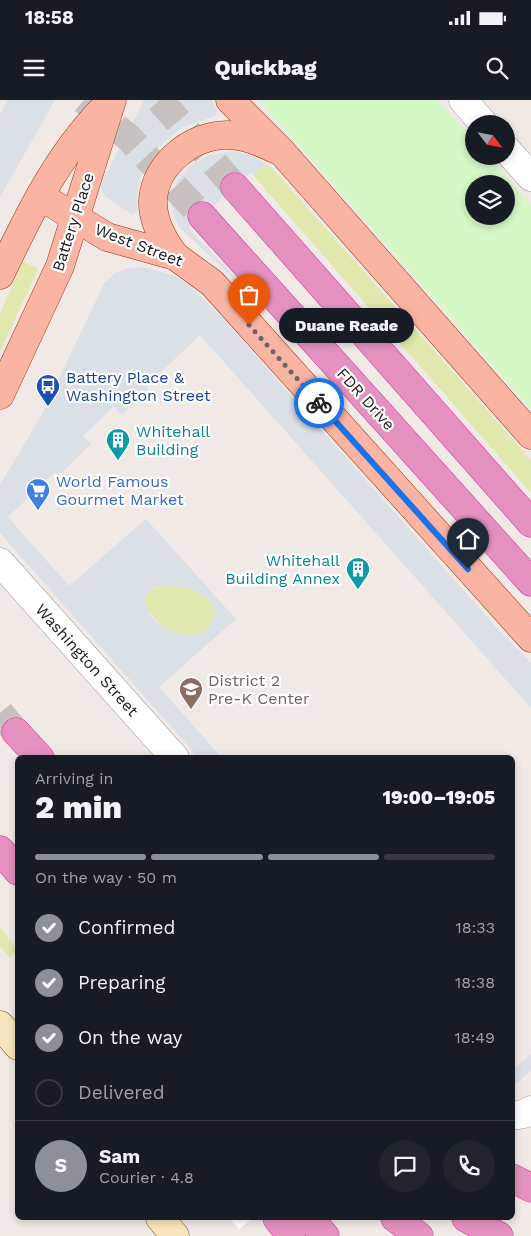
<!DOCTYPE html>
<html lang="en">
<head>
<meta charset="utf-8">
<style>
  :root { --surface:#171b24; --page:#20242c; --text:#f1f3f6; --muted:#9ea1a6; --line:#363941; --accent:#8c9099 }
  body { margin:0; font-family:"Work Sans",sans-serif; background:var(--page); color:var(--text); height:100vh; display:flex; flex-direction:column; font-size:19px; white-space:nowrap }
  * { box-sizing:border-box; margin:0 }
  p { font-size:16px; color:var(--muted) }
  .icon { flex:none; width:28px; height:28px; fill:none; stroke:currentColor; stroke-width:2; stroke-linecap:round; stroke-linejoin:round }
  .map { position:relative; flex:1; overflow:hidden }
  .drawer { position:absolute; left:15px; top:655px; width:500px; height:465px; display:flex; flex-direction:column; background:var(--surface); border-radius:8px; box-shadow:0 2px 8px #0003 }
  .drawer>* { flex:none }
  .needle { width:32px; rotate:122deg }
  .fabs { position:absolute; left:465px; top:15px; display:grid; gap:10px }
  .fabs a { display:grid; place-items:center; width:50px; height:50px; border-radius:50%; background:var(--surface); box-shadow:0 2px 8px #0003; font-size:25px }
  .pin { position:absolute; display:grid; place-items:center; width:42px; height:42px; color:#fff; margin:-51px -21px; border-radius:50% 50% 50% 0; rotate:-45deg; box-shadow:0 0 5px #0007 }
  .pin .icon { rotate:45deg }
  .courier { position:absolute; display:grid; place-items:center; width:50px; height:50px; margin:-25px; border:4px solid #1a73e8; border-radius:50%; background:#fff; color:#222; box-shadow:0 1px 6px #0007 }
  .bubble { position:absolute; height:35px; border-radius:18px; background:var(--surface); box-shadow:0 2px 8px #0003; font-size:16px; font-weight:800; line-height:35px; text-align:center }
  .head em { font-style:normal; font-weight:800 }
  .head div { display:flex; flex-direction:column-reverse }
  .head { display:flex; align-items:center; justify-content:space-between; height:85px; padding:0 20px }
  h1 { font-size:32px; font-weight:800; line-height:38px }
  .bar { display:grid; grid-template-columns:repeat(4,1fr); gap:8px 5px; align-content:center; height:60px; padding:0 20px }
  .bar i { height:6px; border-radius:4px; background:var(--line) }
  .bar .on { background:var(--accent) }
  .bar p { grid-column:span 4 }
  .line { display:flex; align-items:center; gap:12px; padding:0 20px; border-top:1px solid var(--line) }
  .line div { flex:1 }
  .round { display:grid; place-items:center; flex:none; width:52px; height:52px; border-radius:26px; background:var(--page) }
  ol { padding:0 20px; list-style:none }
  li { display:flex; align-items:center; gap:15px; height:55px }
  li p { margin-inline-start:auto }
  li .icon { padding:5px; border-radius:50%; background:var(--accent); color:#fff; stroke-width:4 }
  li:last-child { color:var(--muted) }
  li i { width:28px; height:28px; border:2px solid var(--line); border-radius:50% }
  .status { display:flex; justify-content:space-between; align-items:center; height:35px; padding:0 25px; background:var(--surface); direction:ltr }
  .status svg { height:14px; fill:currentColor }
  header { display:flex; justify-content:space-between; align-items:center; height:65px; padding:0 20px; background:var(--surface); font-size:22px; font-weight:800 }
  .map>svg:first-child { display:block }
</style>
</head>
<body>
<div class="status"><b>18:58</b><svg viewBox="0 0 49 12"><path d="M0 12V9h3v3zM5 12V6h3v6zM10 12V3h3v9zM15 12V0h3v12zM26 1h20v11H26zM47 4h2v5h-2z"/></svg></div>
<header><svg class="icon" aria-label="menu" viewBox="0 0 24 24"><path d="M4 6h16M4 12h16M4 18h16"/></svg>Quickbag<svg class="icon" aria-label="search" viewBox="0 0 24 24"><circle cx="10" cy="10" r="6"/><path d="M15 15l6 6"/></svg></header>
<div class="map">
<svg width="531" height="1136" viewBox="0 0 531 1136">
  <rect width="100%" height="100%" fill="#f0e9e6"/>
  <g fill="#e0e8ae">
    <path d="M 264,65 L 272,68 L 531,360 L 531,393 L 253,75 Z"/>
    <path d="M 23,161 L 38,169 L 0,252 L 0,214 Z"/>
    <path d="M 176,484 C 193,488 218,496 216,518 C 199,552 148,530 145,498 C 152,486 162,485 176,484 Z"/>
    <path d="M 0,826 L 17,851 L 9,857 L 0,847 Z"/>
  </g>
  <path fill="#d4f8c6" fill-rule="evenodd" d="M 259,0 L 437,0 L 474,41 L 474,56 L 487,56 L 531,105 L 531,309 ZM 474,84 L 506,84 L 506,116 L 474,116 Z"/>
  <g fill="#dbdfe6" fill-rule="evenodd">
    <path d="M 8,0 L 55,0 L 0,97 L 0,14 Z"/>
    <path d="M 144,0 L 211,0 L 218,11 L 215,16 L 181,28 L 156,49 L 143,69 L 138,88 L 137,111 L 133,115 L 106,97 L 102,91 L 102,82 Z"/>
    <path d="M 232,51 L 255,57 L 272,68 L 264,65 L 253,75 L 251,73 L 188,128 L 235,177 L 233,178 L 179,127 L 173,113 L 171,101 L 177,81 L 189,67 L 209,55 Z"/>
    <path d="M 143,167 L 175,176 L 189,185 L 216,211 L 503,535 L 531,563 L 531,608 L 200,235 L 146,286 L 149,289 L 122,315 L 114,306 L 83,336 L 91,344 L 59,375 L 55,372 L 8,417 L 69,486 L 146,419 L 236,519 L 159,587 L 221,657 L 198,657 L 0,433 L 0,385 L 41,316 L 104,184 L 115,173 L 125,169 ZM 164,485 L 189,488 L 208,498 L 216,513 L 208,529 L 201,533 L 184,535 L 165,528 L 156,522 L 149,514 L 145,498 L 155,487 Z"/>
    <path d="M 531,954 L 531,971 L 513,986 L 513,970 Z"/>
  </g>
  <path fill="#fff" d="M 229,1118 L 253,1118 L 239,1129 Z"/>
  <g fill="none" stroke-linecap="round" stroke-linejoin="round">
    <g stroke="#c6c1be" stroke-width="28" stroke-dasharray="28 14" stroke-linecap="butt">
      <path d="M 84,0 L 129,38 L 202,116"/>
      <path d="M 160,0 L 235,87"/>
      <path d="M 0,613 L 16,632"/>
    </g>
    <g stroke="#9d9d9d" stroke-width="29">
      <g id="street">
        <path d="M 463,0 L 484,24"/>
        <path d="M 506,49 L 531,77"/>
        <path d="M 0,462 L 175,658"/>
        <path d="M 512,1016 L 524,1014 L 531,1010"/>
      </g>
    </g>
    <g stroke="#755909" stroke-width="29">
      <g id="secondary">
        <path d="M 0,925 L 18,946"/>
        <path d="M 160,1118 L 175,1136"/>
      </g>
    </g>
    <g stroke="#963205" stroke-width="29">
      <g id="primary">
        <path d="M 230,0 L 281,51 L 531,335"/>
        <path d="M 40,96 L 107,137 L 175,156 L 212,183 L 531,538"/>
        <path d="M 175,156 C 163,140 152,121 153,100 C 155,64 192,35 227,35 C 244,35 260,42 275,49"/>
        <path d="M 0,175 C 28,116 58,54 105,7"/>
        <path d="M 0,295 L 60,166 L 112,0"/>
      </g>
    </g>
    <g stroke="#d52ca3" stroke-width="29">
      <g id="highway">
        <path d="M 235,87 L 531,423"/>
        <path d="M 202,116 L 531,482"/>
        <path d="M 16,632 L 40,658"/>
        <path d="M 0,750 L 18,771"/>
        <path d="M 512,1078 L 531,1088"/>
        <path d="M 277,1118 L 291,1136"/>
        <path d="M 309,1118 L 325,1136"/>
        <path d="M 395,1118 L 419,1136"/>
        <path d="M 466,1118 L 499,1136"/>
      </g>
    </g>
    <use href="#street" stroke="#fff" stroke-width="28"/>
    <use href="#secondary" stroke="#f8e5bd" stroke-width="28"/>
    <use href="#primary" stroke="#f9b4a3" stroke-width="28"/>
    <use href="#highway" stroke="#e491bf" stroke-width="28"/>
  </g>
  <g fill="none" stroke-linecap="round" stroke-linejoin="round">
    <path stroke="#696665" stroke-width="5" stroke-dasharray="0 9" d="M 249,225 L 319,303"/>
    <path stroke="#1a73e8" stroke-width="6" d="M 319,303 L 468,469"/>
  </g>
  <defs>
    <g id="bus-pin" transform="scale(1.25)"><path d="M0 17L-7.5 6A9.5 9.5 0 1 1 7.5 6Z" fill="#1a4fb4" stroke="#fff"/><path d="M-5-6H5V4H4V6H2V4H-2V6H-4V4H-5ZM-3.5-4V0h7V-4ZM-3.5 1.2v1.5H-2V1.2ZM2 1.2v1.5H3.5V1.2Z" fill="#fff"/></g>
    <g id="building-pin" transform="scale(1.25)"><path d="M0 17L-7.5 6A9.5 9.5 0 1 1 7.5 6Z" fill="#0f9aa8" stroke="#fff"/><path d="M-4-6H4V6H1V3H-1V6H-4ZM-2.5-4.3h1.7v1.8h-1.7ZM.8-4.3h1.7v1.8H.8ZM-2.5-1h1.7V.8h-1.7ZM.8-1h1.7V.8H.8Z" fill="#fff"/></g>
    <g id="supermarket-pin" transform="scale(1.25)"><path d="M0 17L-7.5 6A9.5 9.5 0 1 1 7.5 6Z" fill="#3f7fe0" stroke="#fff"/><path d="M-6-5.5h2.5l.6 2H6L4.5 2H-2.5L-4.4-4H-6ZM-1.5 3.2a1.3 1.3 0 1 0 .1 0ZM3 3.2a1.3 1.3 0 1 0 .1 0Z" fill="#fff"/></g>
    <g id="school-pin" transform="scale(1.25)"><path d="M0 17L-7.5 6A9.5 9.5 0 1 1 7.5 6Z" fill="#8d6e63" stroke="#fff"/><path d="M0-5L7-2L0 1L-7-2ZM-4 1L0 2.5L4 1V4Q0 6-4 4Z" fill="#fff"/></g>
  </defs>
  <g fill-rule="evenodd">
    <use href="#bus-pin" x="48" y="286"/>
    <use href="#building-pin" x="118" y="340"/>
    <use href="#supermarket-pin" x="38" y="390"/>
    <use href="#building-pin" x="358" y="469"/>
    <use href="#school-pin" x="191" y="589"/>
  </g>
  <g text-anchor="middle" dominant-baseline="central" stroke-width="4.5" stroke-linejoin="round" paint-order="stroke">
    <g font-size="16" fill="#202020" stroke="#fff">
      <text transform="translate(73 122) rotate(-72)">Battery Place</text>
      <text transform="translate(139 145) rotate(21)">West Street</text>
      <text transform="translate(366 299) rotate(48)">FDR Drive</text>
      <text transform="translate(87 560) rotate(48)">Washington Street</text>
    </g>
    <g font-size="16" fill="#164399" stroke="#fff" text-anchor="start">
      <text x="66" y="277">Battery Place &amp;<tspan x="66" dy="18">Washington Street</tspan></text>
    </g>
    <g font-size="16" fill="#0d838f" stroke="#fff" text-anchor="start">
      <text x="136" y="331">Whitehall<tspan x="136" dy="18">Building</tspan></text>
      <text x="340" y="460" text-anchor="end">Whitehall<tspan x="340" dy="18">Building Annex</tspan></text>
    </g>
    <g font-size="16" fill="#366cbe" stroke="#fff" text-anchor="start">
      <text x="56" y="381">World Famous<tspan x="56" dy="18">Gourmet Market</tspan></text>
    </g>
    <g font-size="16" fill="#785e54" stroke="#fff" text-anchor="start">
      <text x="208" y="580">District 2<tspan x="208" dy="18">Pre-K Center</tspan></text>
    </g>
  </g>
</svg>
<div class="fabs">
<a><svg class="needle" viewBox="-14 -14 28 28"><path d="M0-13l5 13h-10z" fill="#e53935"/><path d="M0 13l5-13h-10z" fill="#9ea1a6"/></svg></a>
<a><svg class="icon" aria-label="layers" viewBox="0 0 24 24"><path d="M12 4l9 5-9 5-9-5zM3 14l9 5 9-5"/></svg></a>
</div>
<div class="pin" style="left:249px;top:225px;background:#ea580c"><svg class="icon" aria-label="bag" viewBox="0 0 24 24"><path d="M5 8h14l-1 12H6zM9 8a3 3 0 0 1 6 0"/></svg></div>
<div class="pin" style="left:468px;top:469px;background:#1f2937"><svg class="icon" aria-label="home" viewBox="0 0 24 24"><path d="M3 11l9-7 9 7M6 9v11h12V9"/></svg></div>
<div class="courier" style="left:319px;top:303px"><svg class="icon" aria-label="bike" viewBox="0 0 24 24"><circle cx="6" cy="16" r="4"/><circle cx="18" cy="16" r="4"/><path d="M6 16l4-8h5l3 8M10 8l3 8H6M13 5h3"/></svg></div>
<div class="bubble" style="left:279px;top:208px;width:135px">Duane Reade</div>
<section class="drawer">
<div class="head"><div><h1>2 min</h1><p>Arriving in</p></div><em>19:00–19:05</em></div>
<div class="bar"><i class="on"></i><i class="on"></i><i class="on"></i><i></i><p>On the way · 50 m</p></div>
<ol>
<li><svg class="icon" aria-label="check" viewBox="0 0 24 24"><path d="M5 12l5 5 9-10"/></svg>Confirmed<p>18:33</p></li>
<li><svg class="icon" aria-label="check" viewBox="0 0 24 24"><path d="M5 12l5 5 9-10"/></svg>Preparing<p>18:38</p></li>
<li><svg class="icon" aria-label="check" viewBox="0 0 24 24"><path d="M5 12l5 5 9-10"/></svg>On the way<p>18:49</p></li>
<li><i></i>Delivered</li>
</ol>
<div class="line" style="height:90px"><b class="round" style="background:var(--accent);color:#fff">S</b><div><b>Sam</b><p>Courier · 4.8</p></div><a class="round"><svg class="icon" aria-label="chat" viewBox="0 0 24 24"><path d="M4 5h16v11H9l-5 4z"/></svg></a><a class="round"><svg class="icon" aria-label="phone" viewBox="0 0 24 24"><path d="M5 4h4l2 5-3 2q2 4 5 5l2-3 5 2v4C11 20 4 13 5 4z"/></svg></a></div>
</section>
</div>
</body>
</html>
